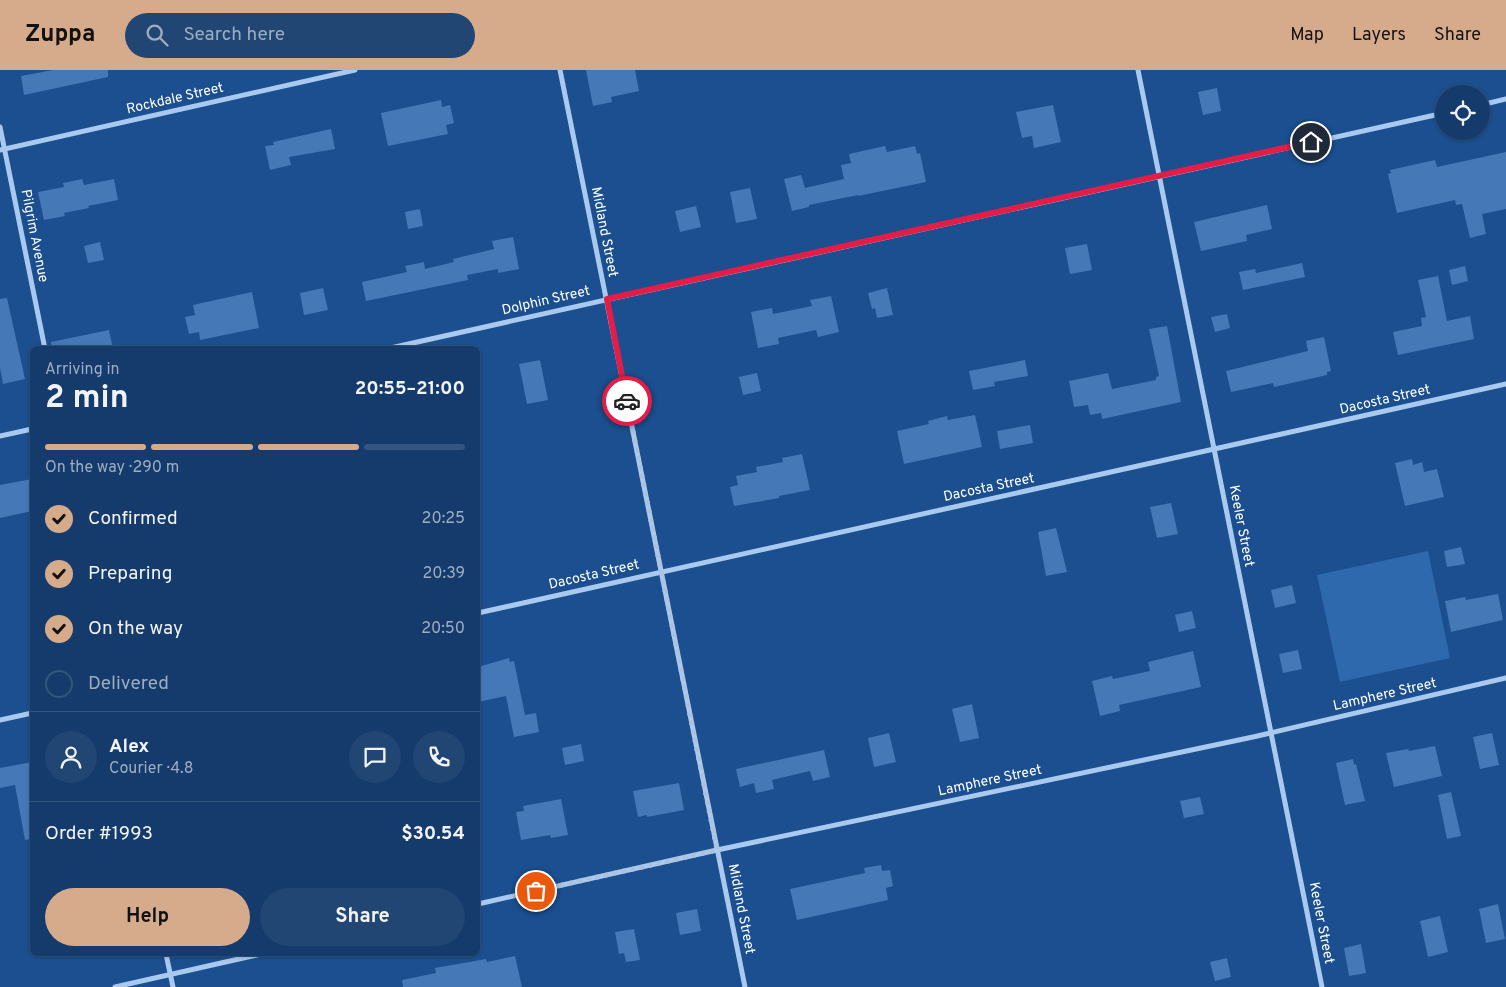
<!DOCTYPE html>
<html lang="en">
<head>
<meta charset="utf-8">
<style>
  :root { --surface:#143b6b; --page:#214673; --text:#f1f3f6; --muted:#9dadc1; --line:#33557e; --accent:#d6ab8b }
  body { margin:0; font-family:Overpass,sans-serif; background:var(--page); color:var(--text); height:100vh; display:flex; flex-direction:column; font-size:19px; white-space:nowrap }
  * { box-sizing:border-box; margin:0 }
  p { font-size:16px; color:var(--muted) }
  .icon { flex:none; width:28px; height:28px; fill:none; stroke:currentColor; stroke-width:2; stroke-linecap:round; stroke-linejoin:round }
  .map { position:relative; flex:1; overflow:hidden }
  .details { position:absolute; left:30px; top:276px; width:450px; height:610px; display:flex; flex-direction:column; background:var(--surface); border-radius:8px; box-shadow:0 1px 4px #0004,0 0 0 1px var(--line) }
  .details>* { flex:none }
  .controls { position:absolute; left:1435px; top:15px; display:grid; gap:10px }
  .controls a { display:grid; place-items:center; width:55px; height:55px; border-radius:50%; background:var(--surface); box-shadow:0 1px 4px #0004,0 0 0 1px var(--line); font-size:25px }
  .pin { position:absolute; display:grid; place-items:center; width:42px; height:42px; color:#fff; margin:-21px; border:2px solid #fff; border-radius:50%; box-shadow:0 1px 5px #0007 }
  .courier { position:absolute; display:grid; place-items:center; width:50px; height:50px; margin:-25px; border:4px solid #e11d48; border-radius:50%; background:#fff; color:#222; box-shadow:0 1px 6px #0007 }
  .summary em { font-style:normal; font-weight:700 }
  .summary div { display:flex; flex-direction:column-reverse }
  .summary { display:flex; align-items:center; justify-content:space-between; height:85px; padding:0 15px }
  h1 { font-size:32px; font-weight:700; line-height:38px }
  .bar { display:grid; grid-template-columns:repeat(4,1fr); gap:8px 5px; align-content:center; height:60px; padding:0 15px }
  .bar i { height:6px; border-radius:4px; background:var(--line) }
  .bar .active { background:var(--accent) }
  .bar p { grid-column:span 4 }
  .line { display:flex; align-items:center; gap:12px; padding:0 15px; border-top:1px solid var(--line) }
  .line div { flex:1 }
  .round { display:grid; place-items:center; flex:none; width:52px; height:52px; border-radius:26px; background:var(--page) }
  ol { padding:0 15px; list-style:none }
  li { display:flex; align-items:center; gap:15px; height:55px }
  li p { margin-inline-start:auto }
  li .icon { padding:5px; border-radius:50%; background:var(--accent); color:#111; stroke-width:4 }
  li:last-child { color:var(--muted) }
  li i { width:28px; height:28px; border:2px solid var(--line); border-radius:50% }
  .button { display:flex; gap:10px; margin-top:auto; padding:10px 15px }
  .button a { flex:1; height:58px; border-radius:30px; background:var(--accent); color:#111; font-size:20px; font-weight:700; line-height:58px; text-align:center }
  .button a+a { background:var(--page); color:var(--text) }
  header { display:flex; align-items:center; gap:30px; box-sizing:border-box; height:70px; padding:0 25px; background:var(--accent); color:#111 }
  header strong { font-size:24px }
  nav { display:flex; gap:28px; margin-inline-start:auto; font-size:18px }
  .search { width:350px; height:45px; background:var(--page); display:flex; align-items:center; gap:12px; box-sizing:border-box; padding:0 18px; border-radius:28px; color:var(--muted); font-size:19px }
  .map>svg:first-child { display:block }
</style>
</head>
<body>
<header>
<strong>Zuppa</strong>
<div class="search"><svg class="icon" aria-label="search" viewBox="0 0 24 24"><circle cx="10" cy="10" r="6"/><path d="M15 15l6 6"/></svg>Search here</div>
<nav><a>Map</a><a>Layers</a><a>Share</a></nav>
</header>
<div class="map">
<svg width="1506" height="917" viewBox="0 0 1506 917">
  <rect width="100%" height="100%" fill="#1b4f8f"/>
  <path fill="#2e69ad" d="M 1428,481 L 1450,588 L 1340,612 L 1317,505 Z"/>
  <g fill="#4478b7">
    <path d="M 53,0 L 108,0 L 108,7 L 24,25 L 21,6 Z"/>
    <path d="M 586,0 L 635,0 L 639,21 L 611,27 L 612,32 L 593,36 Z"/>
    <path d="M 1217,18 L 1221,41 L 1203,45 L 1198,22 Z"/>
    <path d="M 441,30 L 442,37 L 450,35 L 454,53 L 446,55 L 448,64 L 388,76 L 381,43 Z"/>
    <path d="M 1053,35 L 1061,72 L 1034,78 L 1032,66 L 1022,68 L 1016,42 Z"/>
    <path d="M 331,59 L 335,79 L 289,87 L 291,95 L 270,100 L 265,76 L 274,75 L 273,72 Z"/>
    <path d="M 885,76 L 887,82 L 915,76 L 917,84 L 920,83 L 926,112 L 858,126 L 858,125 L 809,135 L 809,137 L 792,141 L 784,109 L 801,105 L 805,118 L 844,109 L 841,95 L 851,93 L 849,84 Z"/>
    <path d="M 1506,82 L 1506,139 L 1482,144 L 1486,164 L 1470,168 L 1462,134 L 1456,135 L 1455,130 L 1397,143 L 1388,104 L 1391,103 L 1390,100 L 1435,90 L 1437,97 Z"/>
    <path d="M 82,109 L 84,115 L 114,109 L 118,130 L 88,136 L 89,138 L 64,143 L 65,146 L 44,150 L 38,122 L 64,117 L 63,113 Z"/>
    <path d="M 750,118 L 757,149 L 736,153 L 730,122 Z"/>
    <path d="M 1267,135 L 1272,159 L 1246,165 L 1247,171 L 1201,181 L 1194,152 Z"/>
    <path d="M 696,136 L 701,157 L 680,162 L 675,141 Z"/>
    <path d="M 420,139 L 423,156 L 408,159 L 405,142 Z"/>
    <path d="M 513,167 L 519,199 L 498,203 L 498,199 L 467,205 L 468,210 L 366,231 L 362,212 L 407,202 L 405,196 L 424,192 L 425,199 L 454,192 L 453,189 L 494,179 L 492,171 Z"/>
    <path d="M 100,172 L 104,190 L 88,193 L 84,176 Z"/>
    <path d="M 1087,174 L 1092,200 L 1070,204 L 1065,178 Z"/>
    <path d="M 1302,193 L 1305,207 L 1243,220 L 1239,202 L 1255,199 L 1256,203 Z"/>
    <path d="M 1465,196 L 1468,211 L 1452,215 L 1449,200 Z"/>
    <path d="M 1438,206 L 1447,251 L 1470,246 L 1474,269 L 1398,285 L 1393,262 L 1422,256 L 1421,248 L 1426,247 L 1418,210 Z"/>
    <path d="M 323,218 L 328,240 L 304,245 L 300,223 Z"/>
    <path d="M 887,218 L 893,245 L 877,248 L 875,238 L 872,239 L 868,223 Z"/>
    <path d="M 252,222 L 259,258 L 200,270 L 199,262 L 189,264 L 185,247 L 195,245 L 193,235 Z"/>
    <path d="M 831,226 L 839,262 L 818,267 L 816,260 L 778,268 L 779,274 L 758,278 L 751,242 L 772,238 L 773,244 L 812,236 L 810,230 Z"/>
    <path d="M 7,228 L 25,309 L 3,314 L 0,298 L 0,229 Z"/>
    <path d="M 1227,244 L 1230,258 L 1215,262 L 1211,247 Z"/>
    <path d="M 1167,256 L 1181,332 L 1102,349 L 1101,343 L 1090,345 L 1088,335 L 1074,337 L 1069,311 L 1108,303 L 1112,319 L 1156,310 L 1156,307 L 1159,306 L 1149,259 Z"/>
    <path d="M 109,260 L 113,279 L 52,279 L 51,272 Z"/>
    <path d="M 1324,267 L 1331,301 L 1327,302 L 1327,305 L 1274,317 L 1273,313 L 1231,322 L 1226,301 L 1308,281 L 1306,271 Z"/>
    <path d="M 540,290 L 548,330 L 527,334 L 519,294 Z"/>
    <path d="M 1025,290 L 1028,306 L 994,312 L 995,316 L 973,320 L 969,301 Z"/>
    <path d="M 757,303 L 761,321 L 743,325 L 739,307 Z"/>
    <path d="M 975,345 L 982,377 L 904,394 L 897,361 L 929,354 L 928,351 L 947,346 L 948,350 Z"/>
    <path d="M 1030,355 L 1033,373 L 1000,379 L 997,361 Z"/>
    <path d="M 802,384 L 810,420 L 779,426 L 779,428 L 734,436 L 730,417 L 738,415 L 736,406 L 757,402 L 756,397 L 783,392 L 782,388 Z"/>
    <path d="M 1412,389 L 1413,395 L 1422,392 L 1424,402 L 1437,399 L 1444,427 L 1405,436 L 1395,393 Z"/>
    <path d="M 32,409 L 32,441 L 0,448 L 0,415 Z"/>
    <path d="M 1171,433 L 1178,464 L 1157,468 L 1150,437 Z"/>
    <path d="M 1056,458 L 1067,502 L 1046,506 L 1038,462 Z"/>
    <path d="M 1461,477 L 1465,494 L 1447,497 L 1444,481 Z"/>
    <path d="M 1292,515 L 1296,533 L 1275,538 L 1271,520 Z"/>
    <path d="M 1498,524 L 1503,550 L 1451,562 L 1445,531 L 1465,527 L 1466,530 Z"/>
    <path d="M 1192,541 L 1196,558 L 1179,562 L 1175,545 Z"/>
    <path d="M 1298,580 L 1302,599 L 1283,603 L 1279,584 Z"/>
    <path d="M 1193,581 L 1201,617 L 1119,635 L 1120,641 L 1100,646 L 1092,611 L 1112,606 L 1113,609 L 1150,601 L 1148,592 Z"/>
    <path d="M 509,588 L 510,592 L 514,591 L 525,645 L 536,643 L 539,662 L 514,667 L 506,626 L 478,632 L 478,597 Z"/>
    <path d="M 972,634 L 979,668 L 960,672 L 952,639 Z"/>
    <path d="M 889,663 L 896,692 L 874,697 L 868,668 Z"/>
    <path d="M 1492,663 L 1499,695 L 1480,699 L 1473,667 Z"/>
    <path d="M 581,674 L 584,691 L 565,695 L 562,678 Z"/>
    <path d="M 1435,676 L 1442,706 L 1394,717 L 1386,683 L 1408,679 L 1409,681 Z"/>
    <path d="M 824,680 L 830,707 L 813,711 L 810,701 L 772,710 L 774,719 L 756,723 L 754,713 L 740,717 L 736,699 Z"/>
    <path d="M 1353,689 L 1354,695 L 1356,694 L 1365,731 L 1345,735 L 1336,693 Z"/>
    <path d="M 32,692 L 32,769 L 25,770 L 15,715 L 0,718 L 0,698 Z"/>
    <path d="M 679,713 L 684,740 L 647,747 L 647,745 L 638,747 L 633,721 Z"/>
    <path d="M 1451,722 L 1461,766 L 1447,769 L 1438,725 Z"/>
    <path d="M 1200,727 L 1204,744 L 1184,748 L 1180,731 Z"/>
    <path d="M 561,729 L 568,765 L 551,768 L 550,765 L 521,770 L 516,742 L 524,741 L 523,736 Z"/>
    <path d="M 881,795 L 882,801 L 890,800 L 893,816 L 886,818 L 888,830 L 797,850 L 790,819 L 865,803 L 864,798 Z"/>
    <path d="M 1498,834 L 1505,869 L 1486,873 L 1479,839 Z"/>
    <path d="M 697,839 L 701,861 L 680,865 L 676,843 Z"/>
    <path d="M 1440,846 L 1448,882 L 1428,887 L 1420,851 Z"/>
    <path d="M 634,859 L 640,890 L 626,892 L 624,883 L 619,884 L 615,862 Z"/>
    <path d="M 1361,874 L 1366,903 L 1349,906 L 1344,878 Z"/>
    <path d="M 515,886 L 522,917 L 403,917 L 402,910 L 436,903 L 435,898 L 486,889 L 487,892 Z"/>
    <path d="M 1227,888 L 1231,907 L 1215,911 L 1210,892 Z"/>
  </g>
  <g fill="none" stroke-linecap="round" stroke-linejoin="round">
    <g stroke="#a9c9ee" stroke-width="5">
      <path d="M 560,0 L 745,917"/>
      <path d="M 1138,0 L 1322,917"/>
      <path d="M 1481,35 L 1506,29"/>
      <path d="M 0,57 L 45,279"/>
      <path d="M 0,80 L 355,0"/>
      <path d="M 386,279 L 1444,43"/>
      <path d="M 0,366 L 32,359"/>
      <path d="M 478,543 L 1506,314"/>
      <path d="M 0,650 L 32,643"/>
      <path d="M 478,834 L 717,780 L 1253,667 L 1506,608"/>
      <path d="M 166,884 L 173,917"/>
      <path d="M 115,917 L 261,884"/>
    </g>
  </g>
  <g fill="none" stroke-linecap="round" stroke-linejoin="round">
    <path stroke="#afc1d8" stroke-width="5" stroke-dasharray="0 9" d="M 536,821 L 717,780 L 627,331"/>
    <path stroke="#e11d48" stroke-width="6" d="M 627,331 L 607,229 L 1311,72"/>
  </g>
  <g text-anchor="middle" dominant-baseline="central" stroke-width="4" stroke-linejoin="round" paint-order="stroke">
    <g font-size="14" fill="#fff" stroke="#1b4f8f">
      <text transform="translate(175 29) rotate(-13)">Rockdale Street</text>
      <text transform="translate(604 162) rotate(79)">Midland Street</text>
      <text transform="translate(34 166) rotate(79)">Pilgrim Avenue</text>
      <text transform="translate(546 231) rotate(-13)">Dolphin Street</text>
      <text transform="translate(1385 330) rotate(-13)">Dacosta Street</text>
      <text transform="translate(989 418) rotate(-12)">Dacosta Street</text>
      <text transform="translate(1241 456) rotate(79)">Keeler Street</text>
      <text transform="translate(594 505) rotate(-13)">Dacosta Street</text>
      <text transform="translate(1385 625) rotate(-13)">Lamphere Street</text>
      <text transform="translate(990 711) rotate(-12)">Lamphere Street</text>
      <text transform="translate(741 839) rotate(79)">Midland Street</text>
      <text transform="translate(1321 853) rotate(79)">Keeler Street</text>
    </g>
  </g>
</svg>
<div class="controls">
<a><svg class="icon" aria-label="locate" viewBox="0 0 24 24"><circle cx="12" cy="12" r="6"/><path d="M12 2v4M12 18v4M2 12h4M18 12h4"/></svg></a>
</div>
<div class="pin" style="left:536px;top:821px;background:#ea580c"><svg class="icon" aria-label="bag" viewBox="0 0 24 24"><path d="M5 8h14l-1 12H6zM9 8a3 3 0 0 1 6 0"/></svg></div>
<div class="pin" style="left:1311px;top:72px;background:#1f2937"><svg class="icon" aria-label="home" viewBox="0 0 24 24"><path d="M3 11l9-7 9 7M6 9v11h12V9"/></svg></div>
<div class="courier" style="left:627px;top:331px"><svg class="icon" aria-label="car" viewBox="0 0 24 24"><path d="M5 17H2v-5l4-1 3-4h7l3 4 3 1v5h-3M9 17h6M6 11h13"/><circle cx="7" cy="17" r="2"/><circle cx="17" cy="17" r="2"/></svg></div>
<section class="details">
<div class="summary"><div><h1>2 min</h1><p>Arriving in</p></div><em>20:55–21:00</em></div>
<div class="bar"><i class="active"></i><i class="active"></i><i class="active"></i><i></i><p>On the way · 290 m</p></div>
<ol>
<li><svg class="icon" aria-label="check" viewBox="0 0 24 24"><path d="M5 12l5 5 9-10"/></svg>Confirmed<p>20:25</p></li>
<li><svg class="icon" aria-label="check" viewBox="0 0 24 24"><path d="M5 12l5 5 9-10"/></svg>Preparing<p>20:39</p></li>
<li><svg class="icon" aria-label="check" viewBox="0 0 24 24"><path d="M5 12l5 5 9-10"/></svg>On the way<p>20:50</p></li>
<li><i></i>Delivered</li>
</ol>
<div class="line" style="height:90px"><a class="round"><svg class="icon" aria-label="person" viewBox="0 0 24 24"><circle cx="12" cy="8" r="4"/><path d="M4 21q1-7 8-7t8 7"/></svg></a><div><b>Alex</b><p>Courier · 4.8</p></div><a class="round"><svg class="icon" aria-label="chat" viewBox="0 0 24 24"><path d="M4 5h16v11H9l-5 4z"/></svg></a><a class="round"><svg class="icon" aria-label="phone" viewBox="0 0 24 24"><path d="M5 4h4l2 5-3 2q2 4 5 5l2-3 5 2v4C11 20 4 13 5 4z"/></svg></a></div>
<div class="line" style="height:65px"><div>Order #1993</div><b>$30.54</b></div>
<div class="button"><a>Help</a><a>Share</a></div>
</section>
</div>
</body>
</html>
